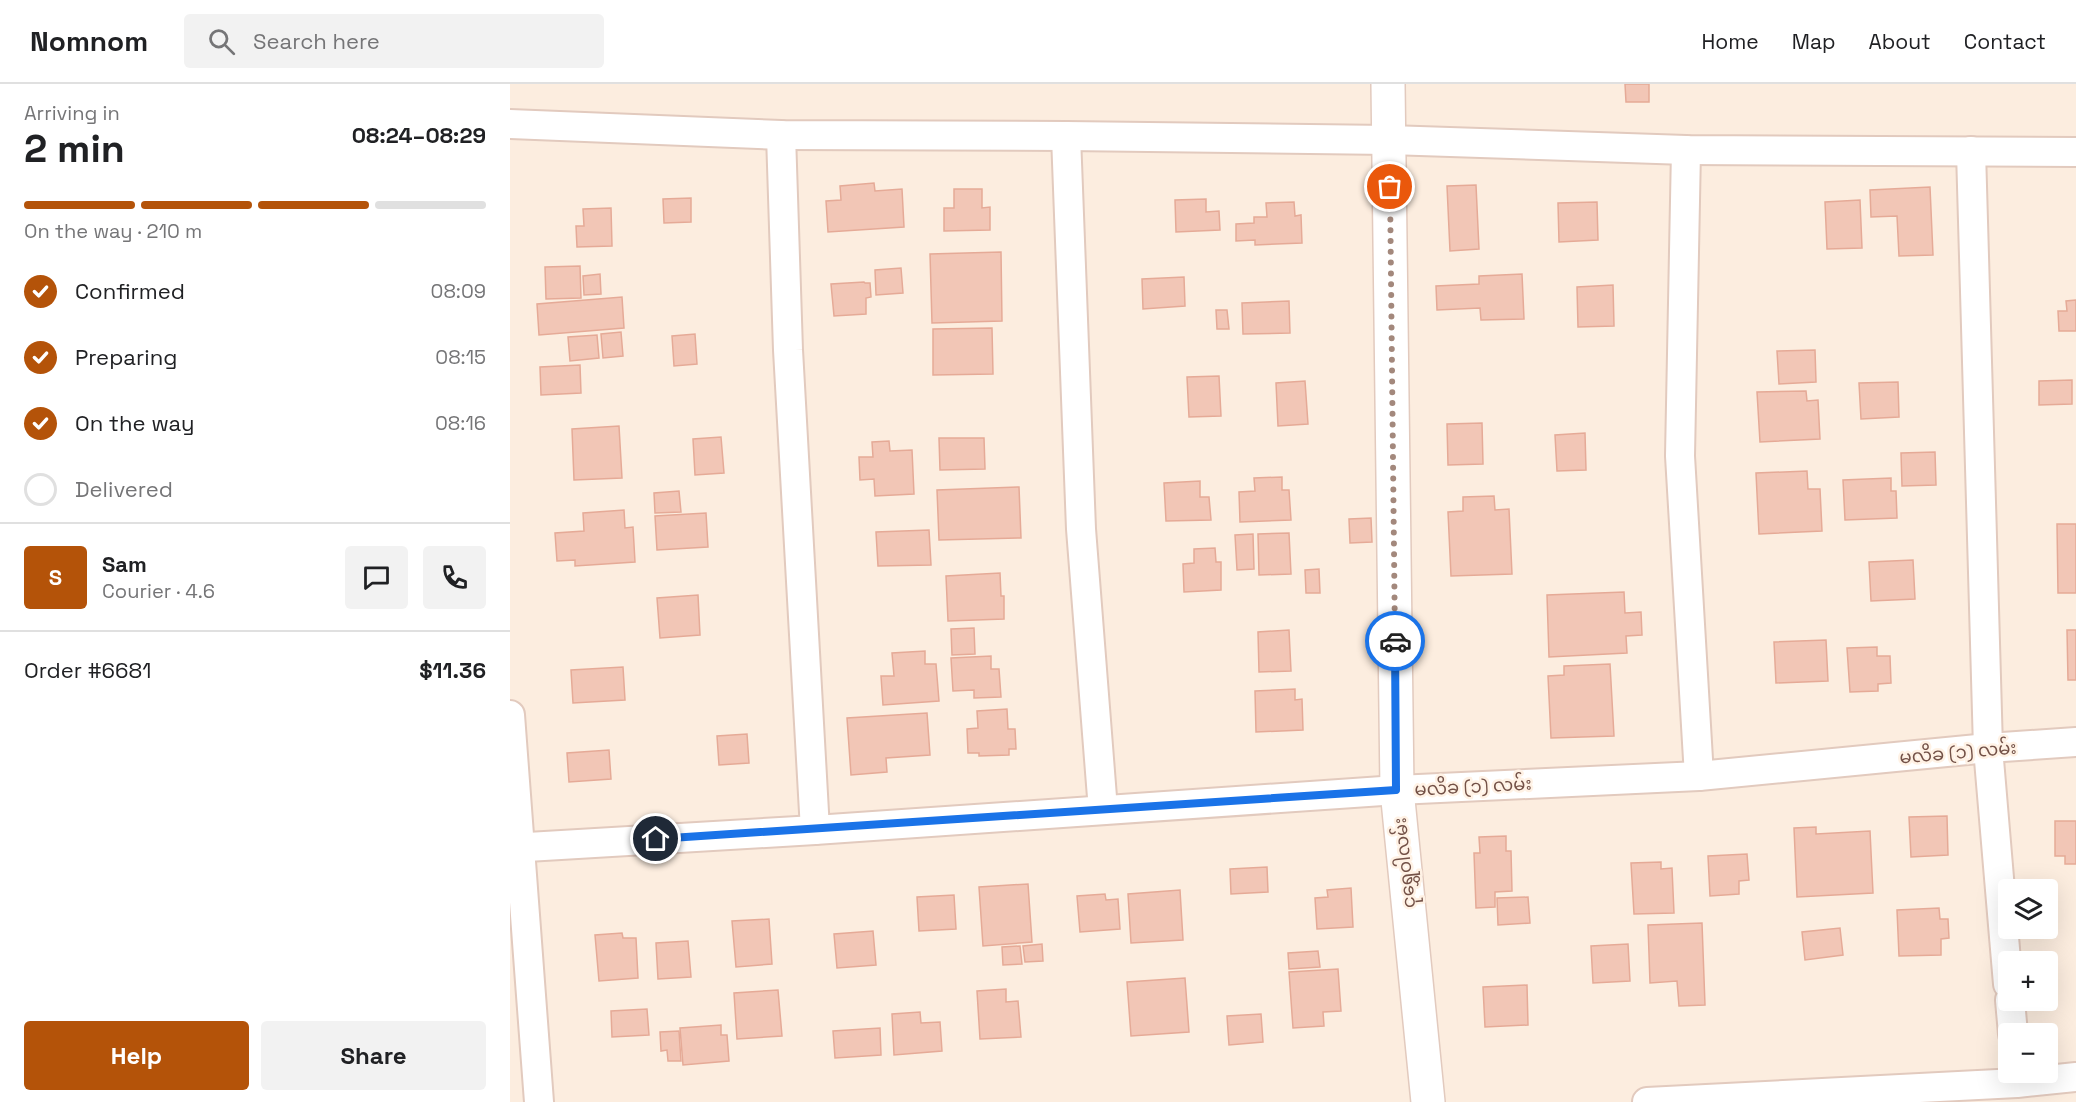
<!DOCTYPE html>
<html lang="en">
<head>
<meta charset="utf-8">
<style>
  :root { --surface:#fff; --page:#f2f2f2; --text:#202124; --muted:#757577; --line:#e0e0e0; --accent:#b45309 }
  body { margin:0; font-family:"Space Grotesk","Noto Sans Myanmar",sans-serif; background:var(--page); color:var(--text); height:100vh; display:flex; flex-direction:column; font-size:22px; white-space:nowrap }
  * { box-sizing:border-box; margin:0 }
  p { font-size:20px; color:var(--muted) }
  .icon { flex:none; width:33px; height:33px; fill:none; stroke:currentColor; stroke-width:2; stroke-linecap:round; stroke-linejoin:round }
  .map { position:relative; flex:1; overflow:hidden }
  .sheet { display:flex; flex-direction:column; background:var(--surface); width:510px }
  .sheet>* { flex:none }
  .tools { position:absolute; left:1488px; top:795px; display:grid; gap:12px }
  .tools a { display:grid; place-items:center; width:60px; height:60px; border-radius:6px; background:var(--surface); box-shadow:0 6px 24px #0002; font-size:30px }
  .pin { position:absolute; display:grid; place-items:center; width:51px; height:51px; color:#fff; margin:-26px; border:3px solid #fff; border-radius:50%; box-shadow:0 2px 6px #0007 }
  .courier { position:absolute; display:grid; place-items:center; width:60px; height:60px; margin:-30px; border:4px solid #1a73e8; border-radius:50%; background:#fff; color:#222; box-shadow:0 2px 8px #0007 }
  .head em { font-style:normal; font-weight:700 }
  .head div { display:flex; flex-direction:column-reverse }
  .head { display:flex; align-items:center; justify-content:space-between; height:102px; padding:0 24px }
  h1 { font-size:39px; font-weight:700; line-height:45px }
  .bar { display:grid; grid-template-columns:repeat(4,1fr); gap:9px 6px; align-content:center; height:72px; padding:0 24px }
  .bar i { height:8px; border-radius:4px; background:var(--line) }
  .bar .current { background:var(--accent) }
  .bar p { grid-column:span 4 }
  .line { display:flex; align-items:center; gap:15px; padding:0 24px; border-top:2px solid var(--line) }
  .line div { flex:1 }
  .round { display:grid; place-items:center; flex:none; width:63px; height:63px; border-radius:6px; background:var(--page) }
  ol { padding:0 24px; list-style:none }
  li { display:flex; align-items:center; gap:18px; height:66px }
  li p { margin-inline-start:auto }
  li .icon { padding:6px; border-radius:50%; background:var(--accent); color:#fff; stroke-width:4 }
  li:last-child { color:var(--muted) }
  li i { width:33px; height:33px; border:3px solid var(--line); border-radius:50% }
  .button { display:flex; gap:12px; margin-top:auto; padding:12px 24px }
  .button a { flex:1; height:69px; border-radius:6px; background:var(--accent); color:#fff; font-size:24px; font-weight:700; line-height:69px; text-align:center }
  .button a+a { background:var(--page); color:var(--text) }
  header { display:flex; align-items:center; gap:36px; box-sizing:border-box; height:84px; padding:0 30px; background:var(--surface); border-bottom:2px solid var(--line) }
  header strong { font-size:28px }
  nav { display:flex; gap:33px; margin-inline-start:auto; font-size:21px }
  .search { width:420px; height:54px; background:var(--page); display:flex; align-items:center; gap:15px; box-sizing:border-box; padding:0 21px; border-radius:6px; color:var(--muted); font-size:22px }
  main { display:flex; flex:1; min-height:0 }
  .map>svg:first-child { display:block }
</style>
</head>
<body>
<header>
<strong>Nomnom</strong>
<div class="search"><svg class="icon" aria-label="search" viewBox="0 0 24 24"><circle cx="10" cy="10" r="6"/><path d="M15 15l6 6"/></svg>Search here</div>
<nav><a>Home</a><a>Map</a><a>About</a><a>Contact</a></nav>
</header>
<main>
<section class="sheet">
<div class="head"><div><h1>2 min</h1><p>Arriving in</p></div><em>08:24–08:29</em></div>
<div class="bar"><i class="current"></i><i class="current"></i><i class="current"></i><i></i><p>On the way · 210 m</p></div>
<ol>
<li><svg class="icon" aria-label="check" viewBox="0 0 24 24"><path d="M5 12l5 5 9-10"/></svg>Confirmed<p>08:09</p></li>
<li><svg class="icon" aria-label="check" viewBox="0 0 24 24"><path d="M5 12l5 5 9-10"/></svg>Preparing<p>08:15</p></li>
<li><svg class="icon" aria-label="check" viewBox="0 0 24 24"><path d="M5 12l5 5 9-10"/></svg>On the way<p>08:16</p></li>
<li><i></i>Delivered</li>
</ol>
<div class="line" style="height:108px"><b class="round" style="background:var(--accent);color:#fff">S</b><div><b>Sam</b><p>Courier · 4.6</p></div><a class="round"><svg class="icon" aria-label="chat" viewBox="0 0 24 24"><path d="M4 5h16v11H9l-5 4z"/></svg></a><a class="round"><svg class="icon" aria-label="phone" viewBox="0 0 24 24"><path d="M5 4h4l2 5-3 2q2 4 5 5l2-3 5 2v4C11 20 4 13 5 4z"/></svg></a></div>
<div class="line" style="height:78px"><div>Order #6681</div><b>$11.36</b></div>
<div class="button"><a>Help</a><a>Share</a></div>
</section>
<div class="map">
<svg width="1566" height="1018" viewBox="0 0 1566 1018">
  <rect width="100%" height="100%" fill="#fceddf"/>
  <g fill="#f2c6b6" stroke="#e5aa97" stroke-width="1.5">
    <path d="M 1115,0 L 1139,0 L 1139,18 L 1116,18 Z"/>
    <path d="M 364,99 L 365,107 L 392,105 L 394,143 L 318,148 L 316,117 L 331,116 L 330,102 Z"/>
    <path d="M 966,101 L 969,165 L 940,167 L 937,102 Z"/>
    <path d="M 1420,103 L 1423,171 L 1389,172 L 1387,132 L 1361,133 L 1360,106 Z"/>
    <path d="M 444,105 L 472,105 L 472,124 L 480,123 L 480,146 L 434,147 L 434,124 L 444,124 Z"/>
    <path d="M 181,114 L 181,138 L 154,139 L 153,115 Z"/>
    <path d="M 696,115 L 696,128 L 709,127 L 710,146 L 666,148 L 665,116 Z"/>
    <path d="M 1350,116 L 1352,164 L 1317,165 L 1315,118 Z"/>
    <path d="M 784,118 L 785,132 L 791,131 L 792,159 L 745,161 L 745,156 L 726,157 L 726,140 L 744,139 L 744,133 L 757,133 L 756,119 Z"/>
    <path d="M 1087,118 L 1088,156 L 1049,158 L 1048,119 Z"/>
    <path d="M 101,124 L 102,162 L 67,163 L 66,142 L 74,142 L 73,125 Z"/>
    <path d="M 491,168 L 492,237 L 422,239 L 420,170 Z"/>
    <path d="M 70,182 L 71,214 L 36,215 L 35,183 Z"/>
    <path d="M 391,184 L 393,209 L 366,211 L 365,186 Z"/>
    <path d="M 90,190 L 91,210 L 74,211 L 73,192 Z"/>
    <path d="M 1012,190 L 1014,235 L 971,236 L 970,224 L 927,226 L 926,202 L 969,200 L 969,192 Z"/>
    <path d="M 674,193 L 675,222 L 633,225 L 632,195 Z"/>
    <path d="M 354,198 L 355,199 L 360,199 L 361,213 L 356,214 L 356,230 L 324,232 L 321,200 Z"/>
    <path d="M 1103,201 L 1104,242 L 1068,243 L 1067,203 Z"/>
    <path d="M 112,213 L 114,244 L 29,251 L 27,220 Z"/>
    <path d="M 1566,216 L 1566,247 L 1549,247 L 1548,227 L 1557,227 L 1556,217 Z"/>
    <path d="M 779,217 L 780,249 L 733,250 L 732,219 Z"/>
    <path d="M 706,226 L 717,226 L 719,245 L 707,245 Z"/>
    <path d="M 482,244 L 483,290 L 423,291 L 423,245 Z"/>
    <path d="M 111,248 L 113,272 L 93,274 L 91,250 Z"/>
    <path d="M 185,250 L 187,280 L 164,282 L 162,252 Z"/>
    <path d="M 87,251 L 89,274 L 60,277 L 58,253 Z"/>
    <path d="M 1305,266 L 1306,298 L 1269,300 L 1267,267 Z"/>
    <path d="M 70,281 L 71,309 L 31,311 L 30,283 Z"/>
    <path d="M 709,292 L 711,332 L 679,333 L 677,293 Z"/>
    <path d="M 1562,296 L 1562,320 L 1529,321 L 1529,297 Z"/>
    <path d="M 795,297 L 798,340 L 768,342 L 766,299 Z"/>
    <path d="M 1388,298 L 1389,333 L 1351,335 L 1349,299 Z"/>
    <path d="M 1296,307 L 1297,317 L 1308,316 L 1310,355 L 1250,358 L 1247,308 Z"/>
    <path d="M 972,339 L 973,380 L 938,381 L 937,340 Z"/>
    <path d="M 109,342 L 112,394 L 64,396 L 62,345 Z"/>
    <path d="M 1075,349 L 1076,386 L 1047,387 L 1045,351 Z"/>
    <path d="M 211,353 L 214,389 L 185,391 L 183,355 Z"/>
    <path d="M 429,354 L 474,354 L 475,385 L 430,386 Z"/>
    <path d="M 379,357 L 380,367 L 402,366 L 404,410 L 365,412 L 364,395 L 350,396 L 349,373 L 363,373 L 362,358 Z"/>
    <path d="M 1425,368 L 1426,401 L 1392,402 L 1391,369 Z"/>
    <path d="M 1297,387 L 1298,405 L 1310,405 L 1312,447 L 1249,450 L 1246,389 Z"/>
    <path d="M 772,393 L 772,406 L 779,406 L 781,436 L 730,438 L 729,408 L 745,407 L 744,394 Z"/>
    <path d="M 1381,394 L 1381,407 L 1386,407 L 1387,434 L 1335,436 L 1333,396 Z"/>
    <path d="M 690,397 L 690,413 L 699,413 L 701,436 L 656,437 L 654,399 Z"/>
    <path d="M 509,403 L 511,454 L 429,456 L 427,406 Z"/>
    <path d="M 169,407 L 171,428 L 145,429 L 144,409 Z"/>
    <path d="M 984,412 L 985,426 L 999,425 L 1002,490 L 941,492 L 938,428 L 953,427 L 953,413 Z"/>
    <path d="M 114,426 L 115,444 L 123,443 L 125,478 L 65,482 L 65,476 L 47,477 L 45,449 L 74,447 L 73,429 Z"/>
    <path d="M 196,429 L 198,463 L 147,466 L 145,432 Z"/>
    <path d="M 861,434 L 862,458 L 840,459 L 839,435 Z"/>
    <path d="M 1547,440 L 1566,440 L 1566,509 L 1548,509 Z"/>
    <path d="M 419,446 L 421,481 L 368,482 L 366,448 Z"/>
    <path d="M 779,449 L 781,490 L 749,491 L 748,450 Z"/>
    <path d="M 743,450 L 744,485 L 727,486 L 725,451 Z"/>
    <path d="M 705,464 L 706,478 L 711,478 L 711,506 L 674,508 L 673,480 L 684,479 L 684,465 Z"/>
    <path d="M 1403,476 L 1405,515 L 1361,517 L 1359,478 Z"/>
    <path d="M 809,485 L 810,509 L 796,509 L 795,486 Z"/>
    <path d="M 490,489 L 491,512 L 494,512 L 494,535 L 438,537 L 436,492 Z"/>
    <path d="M 1114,508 L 1115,529 L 1131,528 L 1132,551 L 1116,552 L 1117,569 L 1039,573 L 1037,511 Z"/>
    <path d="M 188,511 L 190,551 L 150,554 L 147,514 Z"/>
    <path d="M 464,544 L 465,570 L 442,571 L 441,545 Z"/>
    <path d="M 779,546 L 781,587 L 749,588 L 748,548 Z"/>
    <path d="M 1557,546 L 1566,546 L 1566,596 L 1558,596 Z"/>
    <path d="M 1316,556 L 1318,597 L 1266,599 L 1264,558 Z"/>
    <path d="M 1367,563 L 1367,572 L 1380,572 L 1381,599 L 1368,600 L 1368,607 L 1340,608 L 1337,564 Z"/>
    <path d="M 415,567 L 415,580 L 426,580 L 429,617 L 373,621 L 371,592 L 384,592 L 382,569 Z"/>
    <path d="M 481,572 L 481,585 L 489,585 L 491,613 L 464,614 L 464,606 L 443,607 L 441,574 Z"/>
    <path d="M 1100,580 L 1104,652 L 1041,654 L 1038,592 L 1054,591 L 1054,582 Z"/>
    <path d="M 113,583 L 115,616 L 63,619 L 61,586 Z"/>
    <path d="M 785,605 L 785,616 L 792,615 L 793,646 L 746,648 L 745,607 Z"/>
    <path d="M 497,625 L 498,645 L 505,645 L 506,665 L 499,665 L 499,671 L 469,672 L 469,669 L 458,669 L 457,645 L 468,644 L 467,627 Z"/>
    <path d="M 417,629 L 420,671 L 376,674 L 377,688 L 341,691 L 337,634 Z"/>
    <path d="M 237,650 L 239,679 L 209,681 L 207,652 Z"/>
    <path d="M 99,666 L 101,695 L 59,698 L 57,669 Z"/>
    <path d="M 1437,732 L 1438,771 L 1401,773 L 1399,733 Z"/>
    <path d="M 1545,737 L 1566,737 L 1566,780 L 1555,780 L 1555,772 L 1545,772 Z"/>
    <path d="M 1306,743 L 1306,750 L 1360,747 L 1363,809 L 1287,813 L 1284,744 Z"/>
    <path d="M 996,752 L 996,767 L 1001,767 L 1002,807 L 985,808 L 985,823 L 966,824 L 964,769 L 970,769 L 969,753 Z"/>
    <path d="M 1237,770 L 1239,796 L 1229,797 L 1229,810 L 1200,812 L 1198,772 Z"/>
    <path d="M 1151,778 L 1151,785 L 1162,784 L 1164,829 L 1124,830 L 1121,779 Z"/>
    <path d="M 757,783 L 758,808 L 721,810 L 720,785 Z"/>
    <path d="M 518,800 L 522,858 L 473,862 L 469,803 Z"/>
    <path d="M 841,804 L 843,843 L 807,845 L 805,814 L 818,813 L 817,806 Z"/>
    <path d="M 670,806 L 673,856 L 621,859 L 618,810 Z"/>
    <path d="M 595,810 L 596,816 L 608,815 L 610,845 L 570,848 L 567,812 Z"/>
    <path d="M 444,811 L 446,845 L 409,847 L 407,813 Z"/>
    <path d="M 1018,813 L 1020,839 L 988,841 L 987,814 Z"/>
    <path d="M 1429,824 L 1430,835 L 1438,835 L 1439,854 L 1431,855 L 1431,871 L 1389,872 L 1387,826 Z"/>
    <path d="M 259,835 L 262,880 L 226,883 L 222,837 Z"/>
    <path d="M 1192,839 L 1195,921 L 1169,922 L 1167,897 L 1140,899 L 1138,841 Z"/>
    <path d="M 1330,844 L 1333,871 L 1295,876 L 1292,848 Z"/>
    <path d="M 363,847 L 366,881 L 327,884 L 324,850 Z"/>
    <path d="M 112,849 L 113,854 L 126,854 L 128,894 L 89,897 L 85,851 Z"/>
    <path d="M 178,857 L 181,893 L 148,895 L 146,859 Z"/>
    <path d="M 532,860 L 533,877 L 515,878 L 513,862 Z"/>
    <path d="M 1118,860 L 1120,897 L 1083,899 L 1081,862 Z"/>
    <path d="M 510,862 L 512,880 L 493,881 L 492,863 Z"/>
    <path d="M 808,867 L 810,883 L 779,885 L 778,869 Z"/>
    <path d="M 828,885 L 831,927 L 813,928 L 814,942 L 783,944 L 779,888 Z"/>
    <path d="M 675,894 L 679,948 L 621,952 L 617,898 Z"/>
    <path d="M 1017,901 L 1018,941 L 975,943 L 973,903 Z"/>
    <path d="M 496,905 L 496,918 L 508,917 L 511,953 L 470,955 L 467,907 Z"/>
    <path d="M 268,906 L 272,952 L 227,955 L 224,909 Z"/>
    <path d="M 137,925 L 139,951 L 102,953 L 101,927 Z"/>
    <path d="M 410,928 L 411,939 L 430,938 L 432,967 L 384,971 L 382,930 Z"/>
    <path d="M 751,930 L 753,958 L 719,961 L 717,932 Z"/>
    <path d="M 211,941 L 211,951 L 217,951 L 219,977 L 173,981 L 170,944 Z"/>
    <path d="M 370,944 L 371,971 L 325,974 L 323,947 Z"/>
    <path d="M 169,947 L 171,977 L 158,977 L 157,966 L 151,967 L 150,948 Z"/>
  </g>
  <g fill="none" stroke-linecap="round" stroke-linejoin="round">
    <g stroke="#e2cabe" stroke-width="32">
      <g id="minor">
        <path d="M 0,40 L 271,51 L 556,52 L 879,56 L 1176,66 L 1566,68"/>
        <path d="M 271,51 L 278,266 L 305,746"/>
        <path d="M 556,52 L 571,445 L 593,726"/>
        <path d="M 1176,66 L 1170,372 L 1189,692"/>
        <path d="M 1461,67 L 1478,664 L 1498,900"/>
        <path d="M 0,631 L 29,1018"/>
        <path d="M 0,764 L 305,746 L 887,706 L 1189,692 L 1478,664 L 1566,658"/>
        <path d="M 1500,916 L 1503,950"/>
        <path d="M 1137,1018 L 1507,999 L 1566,993"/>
      </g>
    </g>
    <g stroke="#e2cabe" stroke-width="36">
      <path id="tertiary" d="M 878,0 L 887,706 L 918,1018"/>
    </g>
    <use href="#minor" stroke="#fff" stroke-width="28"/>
    <use href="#tertiary" stroke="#fff" stroke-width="33"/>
  </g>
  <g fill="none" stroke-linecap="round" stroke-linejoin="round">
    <path stroke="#a3887c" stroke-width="6" stroke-dasharray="0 10.8" d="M 880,103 L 885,557"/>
    <path stroke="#1a73e8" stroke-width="8" d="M 146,755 L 886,706 L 885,557"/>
  </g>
  <g text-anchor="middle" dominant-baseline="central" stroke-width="5" stroke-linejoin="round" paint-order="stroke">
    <g font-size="18" fill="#735147" stroke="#fff2e5">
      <text transform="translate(1448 668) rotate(-5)">မလိခ (၁) လမ်း</text>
      <text transform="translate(963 702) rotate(-3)">မလိခ (၁) လမ်း</text>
      <text transform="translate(894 779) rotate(-96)">ငုရွှေဝါလမ်း</text>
    </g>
  </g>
</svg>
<div class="tools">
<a><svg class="icon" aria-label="layers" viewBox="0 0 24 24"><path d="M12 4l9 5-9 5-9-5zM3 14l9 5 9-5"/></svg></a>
<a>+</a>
<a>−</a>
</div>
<div class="pin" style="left:880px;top:103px;background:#ea580c"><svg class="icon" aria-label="bag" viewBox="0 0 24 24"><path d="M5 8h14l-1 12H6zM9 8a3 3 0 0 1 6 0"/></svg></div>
<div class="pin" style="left:146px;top:755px;background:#1f2937"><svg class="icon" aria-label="home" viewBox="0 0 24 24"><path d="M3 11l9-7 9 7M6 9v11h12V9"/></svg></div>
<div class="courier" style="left:885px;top:557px"><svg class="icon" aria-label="car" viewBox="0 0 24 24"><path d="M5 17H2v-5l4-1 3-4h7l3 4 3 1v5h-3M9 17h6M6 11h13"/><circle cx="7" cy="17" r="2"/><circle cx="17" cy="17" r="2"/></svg></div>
</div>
</main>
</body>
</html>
